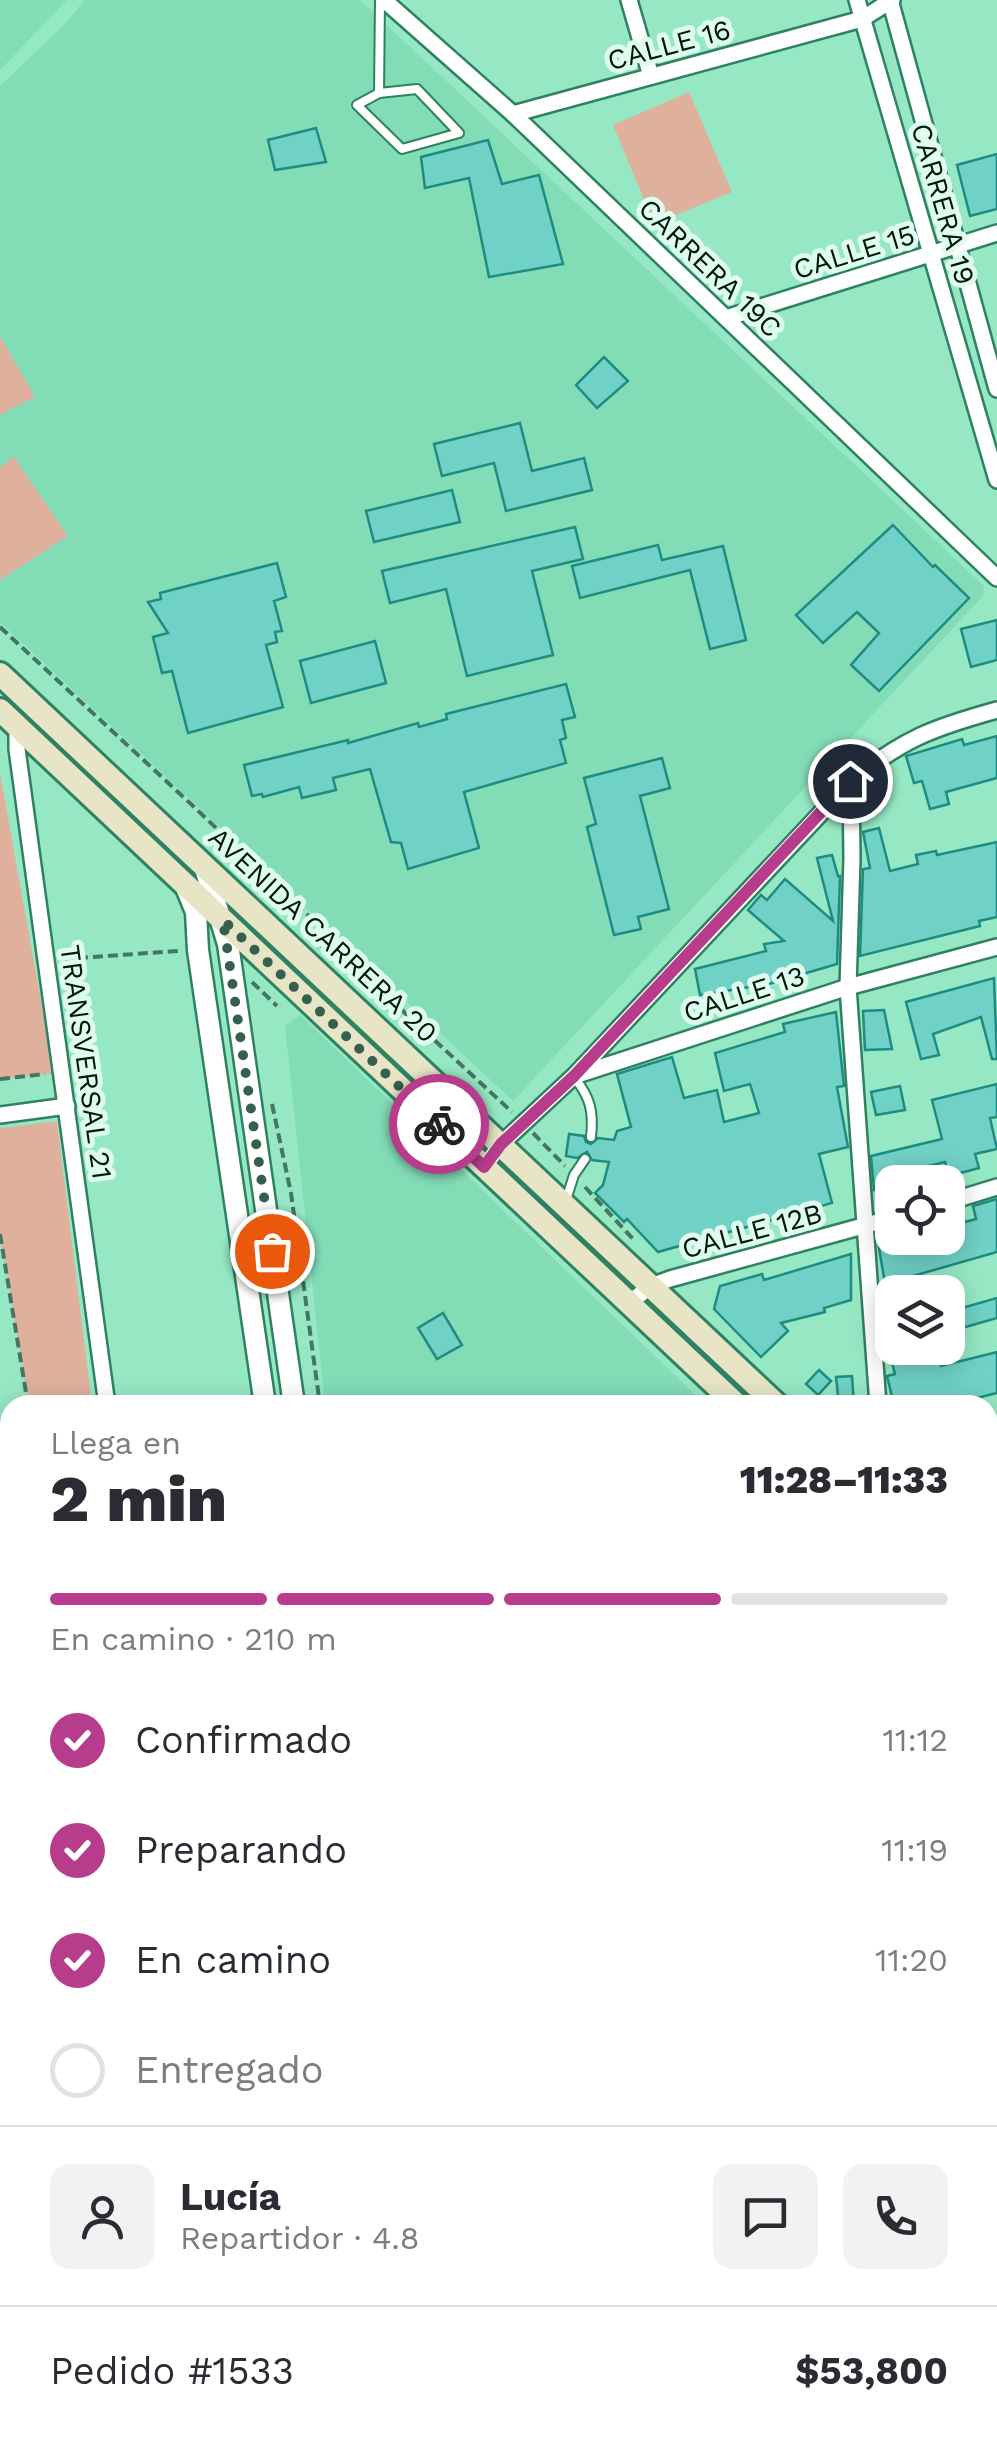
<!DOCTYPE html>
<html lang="es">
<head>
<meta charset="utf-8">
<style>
  :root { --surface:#fff; --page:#f2f2f3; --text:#2b2b33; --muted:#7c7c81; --line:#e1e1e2; --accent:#b83c8c }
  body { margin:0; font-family:"Work Sans",sans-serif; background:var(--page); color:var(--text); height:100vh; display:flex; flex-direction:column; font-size:38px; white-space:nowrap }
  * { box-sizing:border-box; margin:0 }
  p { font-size:32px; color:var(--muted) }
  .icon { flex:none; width:55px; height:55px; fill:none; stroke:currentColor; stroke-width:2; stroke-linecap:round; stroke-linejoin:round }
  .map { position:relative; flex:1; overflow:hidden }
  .panel { position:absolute; left:0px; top:1395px; width:998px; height:1062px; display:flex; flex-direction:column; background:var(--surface); border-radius:30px 30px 0 0; box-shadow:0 5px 25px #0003 }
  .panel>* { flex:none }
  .controls { position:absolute; left:875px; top:1165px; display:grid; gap:20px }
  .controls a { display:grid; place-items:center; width:90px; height:90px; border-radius:20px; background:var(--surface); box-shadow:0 5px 25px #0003; font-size:50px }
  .pin { position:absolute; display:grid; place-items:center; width:85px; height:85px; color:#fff; margin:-42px; border:5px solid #fff; border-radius:50%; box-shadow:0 2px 10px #0007 }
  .courier { position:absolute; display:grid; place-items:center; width:100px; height:100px; margin:-50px; border:8px solid #b83c8c; border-radius:50%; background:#fff; color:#222; box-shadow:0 2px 12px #0007 }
  .summary em { font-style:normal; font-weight:800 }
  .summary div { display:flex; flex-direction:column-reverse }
  .summary { display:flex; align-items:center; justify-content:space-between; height:170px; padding:0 50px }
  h1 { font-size:65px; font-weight:800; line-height:75px }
  .bar { display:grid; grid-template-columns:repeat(4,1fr); gap:15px 10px; align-content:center; height:120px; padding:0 50px }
  .bar i { height:12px; border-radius:8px; background:var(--line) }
  .bar .current { background:var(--accent) }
  .bar p { grid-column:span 4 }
  .line { display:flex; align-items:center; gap:25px; padding:0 50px; border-top:2px solid var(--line) }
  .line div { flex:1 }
  .round { display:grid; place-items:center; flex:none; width:105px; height:105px; border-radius:20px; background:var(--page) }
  ol { padding:0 50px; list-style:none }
  li { display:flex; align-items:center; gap:30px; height:110px }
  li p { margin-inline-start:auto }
  li .icon { padding:10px; border-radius:50%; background:var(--accent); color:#fff; stroke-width:4 }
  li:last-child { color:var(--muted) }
  li i { width:55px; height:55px; border:5px solid var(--line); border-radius:50% }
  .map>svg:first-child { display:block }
</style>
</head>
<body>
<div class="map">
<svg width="997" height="2456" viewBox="0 0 997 2456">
  <rect width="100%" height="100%" fill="#96e8c4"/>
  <g fill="#82ddb7">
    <path d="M 0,0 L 67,0 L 0,70 Z"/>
    <path d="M 84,0 L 360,0 L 984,586 L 983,596 L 513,1101 L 0,622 L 0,86 L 69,20 Z"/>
    <path d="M 300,1015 L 706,1405 L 325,1405 L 285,1026 Z"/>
  </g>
  <g fill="#dfb19d">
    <path d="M 689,92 L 732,192 L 654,224 L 613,125 Z"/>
    <path d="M 0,336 L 35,397 L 0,415 Z"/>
    <path d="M 14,457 L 68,536 L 0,580 L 0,467 Z"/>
    <path d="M 0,773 L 54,1073 L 0,1079 Z"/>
    <path d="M 57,1121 L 92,1405 L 29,1405 L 0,1237 L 0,1128 Z"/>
    <path d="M 13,2448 L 58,2448 L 68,2456 L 14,2456 Z"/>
  </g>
  <path fill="#2782a1" d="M 0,2294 L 10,2302 L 10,2382 L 0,2390 Z"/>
  <g fill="#70d2c6" stroke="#1e8c81" stroke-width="2.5">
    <path d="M 316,128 L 326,162 L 275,170 L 268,140 Z"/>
    <path d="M 488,140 L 502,184 L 539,175 L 563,264 L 489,277 L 469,178 L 425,188 L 421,157 Z"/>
    <path d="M 997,154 L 997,209 L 970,216 L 957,165 Z"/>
    <path d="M 604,357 L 628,381 L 597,408 L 576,385 Z"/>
    <path d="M 520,423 L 532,471 L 584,458 L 592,490 L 506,511 L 494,463 L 442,476 L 434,444 Z"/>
    <path d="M 452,490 L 460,522 L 374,542 L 366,511 Z"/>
    <path d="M 893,525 L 933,567 L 935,565 L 969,598 L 879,691 L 851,665 L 879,633 L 857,612 L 823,643 L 796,615 Z"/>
    <path d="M 575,527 L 583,559 L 532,571 L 553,655 L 467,676 L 446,589 L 390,603 L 382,571 Z"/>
    <path d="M 658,545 L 662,560 L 723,546 L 746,640 L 710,649 L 690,570 L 580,598 L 572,566 Z"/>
    <path d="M 277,563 L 286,597 L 274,601 L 282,631 L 275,632 L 277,642 L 266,645 L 283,707 L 188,733 L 172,671 L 162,673 L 153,637 L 168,633 L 148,602 L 161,599 L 160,593 Z"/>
    <path d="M 997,620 L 997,660 L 971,667 L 961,629 Z"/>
    <path d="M 375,641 L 386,683 L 311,703 L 300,661 Z"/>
    <path d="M 566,684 L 575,717 L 562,720 L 566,738 L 560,740 L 566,763 L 464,792 L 479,848 L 408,869 L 401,843 L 391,842 L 370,769 L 333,778 L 336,790 L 302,798 L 299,787 L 263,797 L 262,794 L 252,796 L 244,765 L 348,740 L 348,743 L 418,723 L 419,727 L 447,719 L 446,714 Z"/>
    <path d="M 997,736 L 997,778 L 946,792 L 949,804 L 930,809 L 922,781 L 914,783 L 906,756 L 962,739 L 964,745 Z"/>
    <path d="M 662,758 L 670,788 L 640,796 L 669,909 L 638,917 L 641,929 L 614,935 L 587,827 L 596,824 L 584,778 Z"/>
    <path d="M 879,828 L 890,871 L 918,864 L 916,855 L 936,851 L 937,855 L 997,842 L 997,917 L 979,921 L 980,926 L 860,956 L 863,869 L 870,868 L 863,832 Z"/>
    <path d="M 832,855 L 838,876 L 840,876 L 837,964 L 769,984 L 700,995 L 695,969 L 766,951 L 764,944 L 784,941 L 748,910 L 761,895 L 767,900 L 785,879 L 833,921 L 817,858 Z"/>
    <path d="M 994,978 L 997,1059 L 992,1059 L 981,1017 L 933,1034 L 939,1055 L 921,1059 L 906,1002 Z"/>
    <path d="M 884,1010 L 892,1049 L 865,1050 L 863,1011 Z"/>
    <path d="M 836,1012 L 844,1086 L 837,1087 L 848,1147 L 819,1154 L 832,1203 L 658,1252 L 627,1219 L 624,1222 L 595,1193 L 603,1185 L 609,1162 L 592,1160 L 587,1152 L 577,1158 L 566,1156 L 569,1134 L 584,1136 L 586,1142 L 591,1144 L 598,1138 L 614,1140 L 617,1131 L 631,1127 L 617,1074 L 672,1057 L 684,1098 L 717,1090 L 724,1122 L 759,1113 L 750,1084 L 724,1091 L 715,1053 L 785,1032 L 783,1024 Z"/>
    <path d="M 997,1084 L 997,1117 L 990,1118 L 997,1149 L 975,1154 L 979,1168 L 949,1176 L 945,1162 L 912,1170 L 914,1182 L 892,1182 L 892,1186 L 874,1190 L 871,1156 L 942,1139 L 932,1100 Z"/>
    <path d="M 900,1086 L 905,1110 L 876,1115 L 871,1092 Z"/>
    <path d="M 997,1199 L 997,1252 L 885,1284 L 878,1242 L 896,1238 L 952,1238 L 949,1226 L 976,1219 L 973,1206 Z"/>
    <path d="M 851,1254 L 851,1300 L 824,1308 L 825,1312 L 781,1323 L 788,1331 L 761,1357 L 714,1309 L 720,1286 L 762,1274 L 764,1280 Z"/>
    <path d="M 997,1298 L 997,1318 L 948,1332 L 948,1312 Z"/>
    <path d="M 443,1313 L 462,1345 L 437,1359 L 418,1328 Z"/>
    <path d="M 888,1348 L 936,1348 L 941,1366 L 997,1352 L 997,1393 L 949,1405 L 894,1405 L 887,1376 L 895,1374 Z"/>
    <path d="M 819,1370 L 831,1381 L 818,1395 L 806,1384 Z"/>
    <path d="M 852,1376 L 854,1405 L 839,1405 L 836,1377 Z"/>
  </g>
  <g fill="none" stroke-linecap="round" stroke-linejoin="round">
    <g stroke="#2e8262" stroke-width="12">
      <g id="service">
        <path d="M 417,89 L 459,133 L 402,149 L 357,105 L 379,93 Z"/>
        <path d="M 379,93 L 380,0"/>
        <path d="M 574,1077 C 590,1097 594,1111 591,1137"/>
        <path d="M 566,1200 L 574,1175 L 585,1159"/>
      </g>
    </g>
    <g stroke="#2e8262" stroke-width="20">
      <g id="minor">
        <path d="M 384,0 L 513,114 L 997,578"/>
        <path d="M 629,0 L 651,76"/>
        <path d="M 857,0 L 997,480"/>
        <path d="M 890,0 L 997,389"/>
        <path d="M 513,114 L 862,19 L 892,0"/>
        <path d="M 726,318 L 997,233"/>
        <path d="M 17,725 L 17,749 L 107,1405"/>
        <path d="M 851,781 L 852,859 L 848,987 L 878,1405"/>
        <path d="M 576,1074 L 851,781 C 903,739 932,728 997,710"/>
        <path d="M 0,1115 L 67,1106"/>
        <path d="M 484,1167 L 501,1144 L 574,1076 L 848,987 L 997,947"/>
        <path d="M 948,1202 L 997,1187"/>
        <path d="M 629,1303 L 651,1286 L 670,1279 L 892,1218"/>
        <path d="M 988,1433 L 997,1430"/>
        <path d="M 0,1448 L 10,1447"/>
        <path d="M 0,1484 L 10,1553"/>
        <path d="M 0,1634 L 10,1632"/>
        <path d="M 0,1871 L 10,1881"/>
        <path d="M 0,1920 L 10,1930"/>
        <path d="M 988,2192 L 997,2182"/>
        <path d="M 988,2228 L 997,2218"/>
        <path d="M 0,2277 L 10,2283"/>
        <path d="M 0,2407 L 10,2401"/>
        <path d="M 988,2414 L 997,2424"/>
        <path d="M 988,2444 L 997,2453"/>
        <path d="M 72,2448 L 82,2456"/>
        <path d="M 122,2448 L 132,2456"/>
        <path d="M 547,2448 L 555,2456"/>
        <path d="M 578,2448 L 587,2456"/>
        <path d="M 0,2451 L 1,2456"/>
      </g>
    </g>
    <g stroke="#2e8262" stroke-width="25">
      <g id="tertiary">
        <path d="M 204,865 L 228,944 L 294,1405"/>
        <path d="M 185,885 L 196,912 L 198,950 L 265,1405"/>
        <path d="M 988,1690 L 997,1680"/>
        <path d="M 988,1732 L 997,1722"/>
        <path d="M 419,2448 L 420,2456"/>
        <path d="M 444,2448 L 446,2456"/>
      </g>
    </g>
    <g stroke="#2e8262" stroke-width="28">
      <g id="secondary">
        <path d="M 0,674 L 777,1405"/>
        <path d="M 0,710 L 737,1405"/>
        <path d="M 988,1603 L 997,1612"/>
        <path d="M 988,1642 L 997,1651"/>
      </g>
    </g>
    <g stroke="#447660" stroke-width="4" stroke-dasharray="10 5" stroke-linecap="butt">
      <path d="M 0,627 L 192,805 L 336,942 L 404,1012 L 512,1112"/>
      <path d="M 63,959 L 178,951"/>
      <path d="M 252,982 L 277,1006"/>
      <path d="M 0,1079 L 45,1074"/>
      <path d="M 272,1104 L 291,1193 L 320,1405"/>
      <path d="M 533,1133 L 565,1166"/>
      <path d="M 585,1187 L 633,1239"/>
      <path d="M 0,1234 L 28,1405"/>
    </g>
    <use href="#service" stroke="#fff" stroke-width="8"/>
    <use href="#minor" stroke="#fff" stroke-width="15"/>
    <use href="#tertiary" stroke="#fff" stroke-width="20"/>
    <use href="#secondary" stroke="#e7e5c6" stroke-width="22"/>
  </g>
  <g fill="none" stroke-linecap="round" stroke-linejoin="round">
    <path stroke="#34604d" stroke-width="10" stroke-dasharray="0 18" d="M 272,1251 L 223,920 L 439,1124"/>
    <path stroke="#b83c8c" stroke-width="12" d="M 439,1124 L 484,1167 L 501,1144 L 574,1076 L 850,781"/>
  </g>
  <g text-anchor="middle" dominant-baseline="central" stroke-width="10" stroke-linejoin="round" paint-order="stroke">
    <g font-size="28" fill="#00170d" stroke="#defdee">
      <text transform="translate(669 45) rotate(-15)">CALLE 16</text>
      <text transform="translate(943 204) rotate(74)">CARRERA 19</text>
      <text transform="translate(854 252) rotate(-17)">CALLE 15</text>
      <text transform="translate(710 268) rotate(44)">CARRERA 19C</text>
      <text transform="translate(323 935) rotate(43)">AVENIDA CARRERA 20</text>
      <text transform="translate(744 994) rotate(-18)">CALLE 13</text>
      <text transform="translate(86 1062) rotate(82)">TRANSVERSAL 21</text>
      <text transform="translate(752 1231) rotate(-15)">CALLE 12B</text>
    </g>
  </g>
</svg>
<div class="controls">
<a><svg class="icon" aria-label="locate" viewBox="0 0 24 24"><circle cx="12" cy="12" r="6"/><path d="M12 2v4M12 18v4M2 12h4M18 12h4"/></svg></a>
<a><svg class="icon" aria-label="layers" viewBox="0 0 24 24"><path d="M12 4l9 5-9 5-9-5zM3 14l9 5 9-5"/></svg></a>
</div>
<div class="pin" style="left:272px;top:1251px;background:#ea580c"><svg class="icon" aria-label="bag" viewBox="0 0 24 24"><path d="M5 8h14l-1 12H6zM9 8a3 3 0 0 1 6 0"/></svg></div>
<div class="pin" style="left:850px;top:781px;background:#1f2937"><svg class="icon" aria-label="home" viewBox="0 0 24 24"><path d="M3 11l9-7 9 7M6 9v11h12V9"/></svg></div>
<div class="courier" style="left:439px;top:1124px"><svg class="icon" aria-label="bike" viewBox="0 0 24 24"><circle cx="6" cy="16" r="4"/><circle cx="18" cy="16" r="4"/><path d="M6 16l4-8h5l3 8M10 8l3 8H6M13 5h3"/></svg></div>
<section class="panel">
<div class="summary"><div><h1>2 min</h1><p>Llega en</p></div><em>11:28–11:33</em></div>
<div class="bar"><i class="current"></i><i class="current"></i><i class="current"></i><i></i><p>En camino · 210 m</p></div>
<ol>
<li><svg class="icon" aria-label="check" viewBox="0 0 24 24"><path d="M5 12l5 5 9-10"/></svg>Confirmado<p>11:12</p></li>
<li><svg class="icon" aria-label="check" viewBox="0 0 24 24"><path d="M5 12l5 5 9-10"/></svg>Preparando<p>11:19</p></li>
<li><svg class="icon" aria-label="check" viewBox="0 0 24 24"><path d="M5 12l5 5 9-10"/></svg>En camino<p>11:20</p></li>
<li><i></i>Entregado</li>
</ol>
<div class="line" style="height:180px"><a class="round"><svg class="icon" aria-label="person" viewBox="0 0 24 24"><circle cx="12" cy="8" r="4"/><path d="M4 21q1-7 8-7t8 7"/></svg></a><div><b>Lucía</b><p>Repartidor · 4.8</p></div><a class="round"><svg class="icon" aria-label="chat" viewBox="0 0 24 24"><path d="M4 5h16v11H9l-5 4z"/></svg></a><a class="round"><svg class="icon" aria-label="phone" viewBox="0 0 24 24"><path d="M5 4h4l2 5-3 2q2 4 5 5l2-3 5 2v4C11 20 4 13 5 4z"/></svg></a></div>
<div class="line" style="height:130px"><div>Pedido #1533</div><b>$53,800</b></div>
</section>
</div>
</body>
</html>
